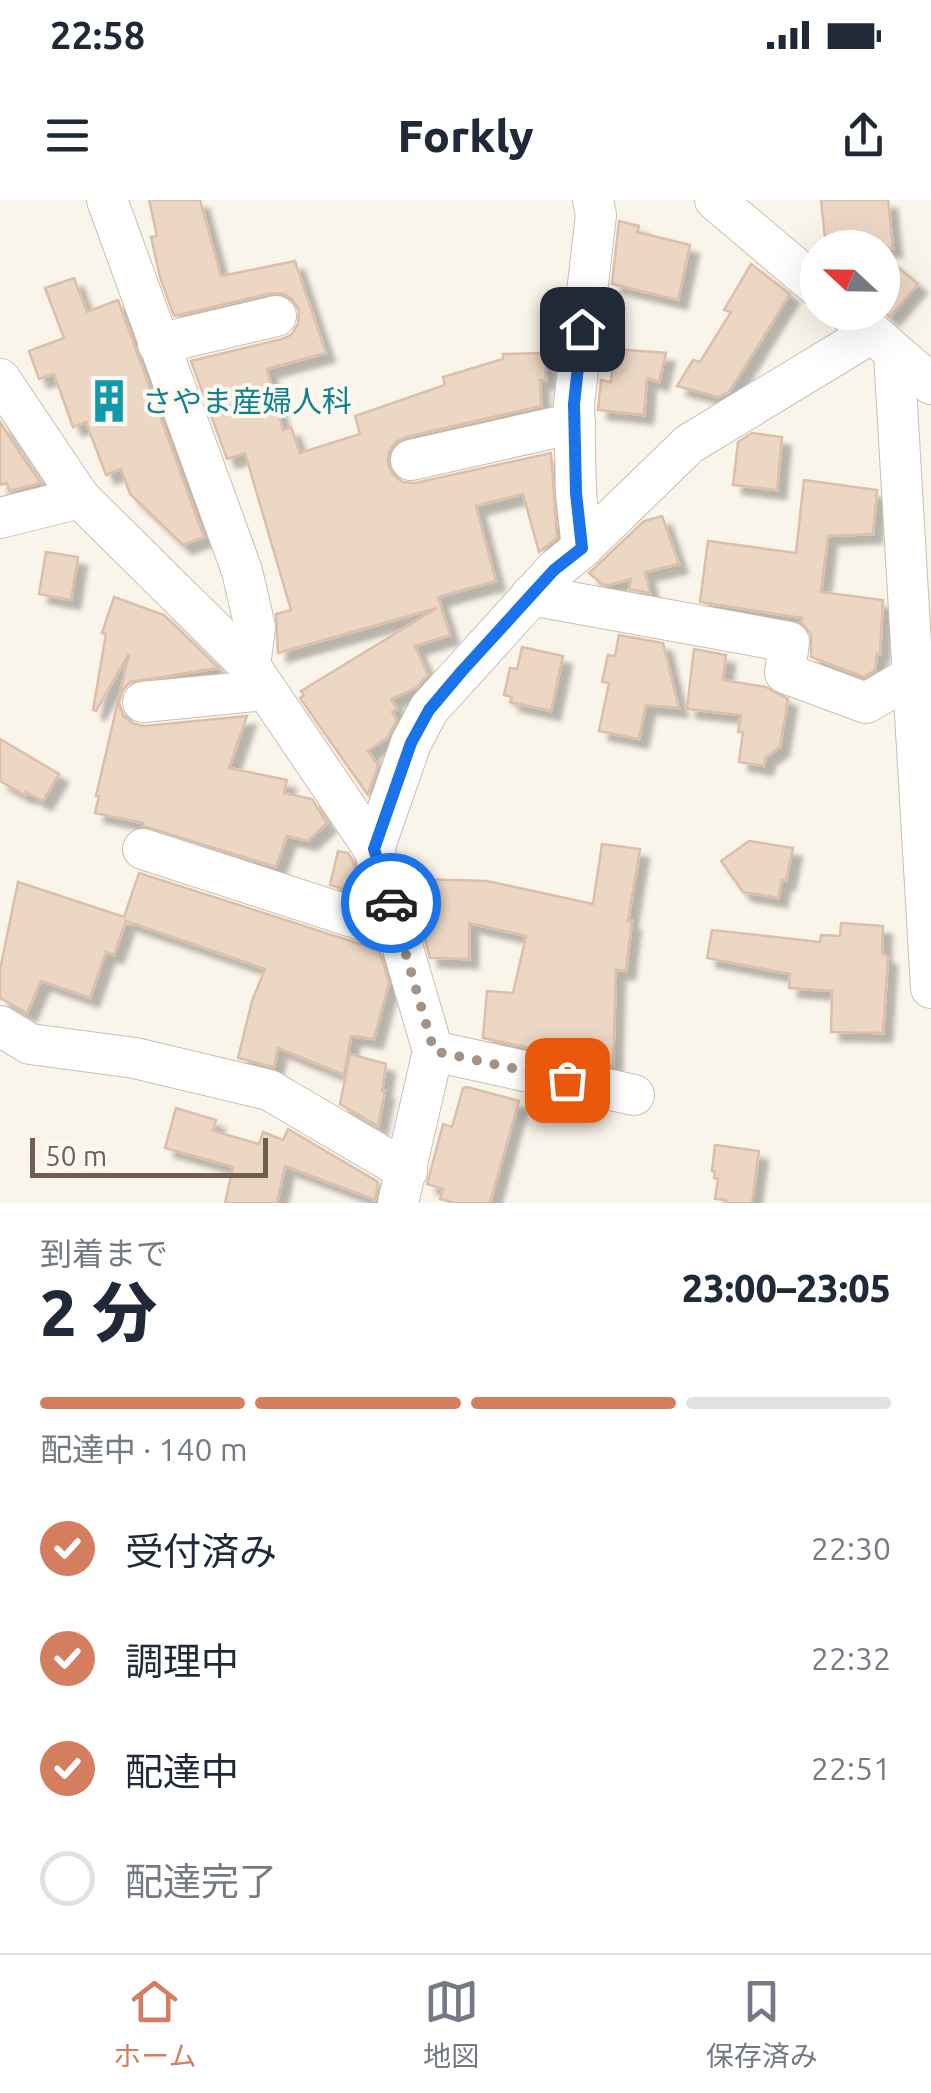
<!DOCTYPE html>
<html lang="ja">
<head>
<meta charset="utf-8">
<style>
  :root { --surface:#fff; --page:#f2f2f3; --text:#1f2937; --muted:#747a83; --line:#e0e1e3; --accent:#d57e5f }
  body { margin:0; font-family:Ubuntu,"Noto Sans JP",sans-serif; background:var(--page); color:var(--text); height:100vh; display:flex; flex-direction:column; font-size:38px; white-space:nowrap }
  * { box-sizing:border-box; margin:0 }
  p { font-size:32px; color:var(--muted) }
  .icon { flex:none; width:55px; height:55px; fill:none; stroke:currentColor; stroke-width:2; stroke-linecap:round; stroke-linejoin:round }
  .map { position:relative; height:1003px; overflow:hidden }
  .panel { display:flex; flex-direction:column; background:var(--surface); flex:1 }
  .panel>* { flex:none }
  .needle { width:65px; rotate:292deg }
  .controls { position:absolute; left:800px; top:30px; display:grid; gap:20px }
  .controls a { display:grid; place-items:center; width:100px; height:100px; border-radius:50%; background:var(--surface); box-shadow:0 10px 40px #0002; font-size:50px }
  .scale { position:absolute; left:30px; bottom:25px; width:238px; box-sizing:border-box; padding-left:10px; border:5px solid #725e50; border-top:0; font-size:28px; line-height:35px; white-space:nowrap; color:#725e50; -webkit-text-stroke:8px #fdf9f1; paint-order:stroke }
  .pin { position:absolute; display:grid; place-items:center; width:85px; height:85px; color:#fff; margin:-42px; border-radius:20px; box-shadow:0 5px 15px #0006 }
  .courier { position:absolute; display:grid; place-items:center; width:100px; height:100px; margin:-50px; border:8px solid #1a73e8; border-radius:50%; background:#fff; color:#222; box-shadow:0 2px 12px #0007 }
  .head em { font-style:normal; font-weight:800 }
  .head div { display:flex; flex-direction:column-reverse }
  .head { display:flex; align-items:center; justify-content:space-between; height:170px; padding:0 40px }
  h1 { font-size:65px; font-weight:800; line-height:75px }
  .bar { display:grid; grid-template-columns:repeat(4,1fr); gap:15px 10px; align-content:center; height:120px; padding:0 40px }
  .bar i { height:12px; border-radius:8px; background:var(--line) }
  .bar .on { background:var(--accent) }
  .bar p { grid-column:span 4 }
  ol { padding:0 40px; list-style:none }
  li { display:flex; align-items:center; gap:30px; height:110px }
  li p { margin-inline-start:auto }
  li .icon { padding:10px; border-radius:50%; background:var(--accent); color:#fff; stroke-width:4 }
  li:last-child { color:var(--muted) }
  li i { width:55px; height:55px; border:5px solid var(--line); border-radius:50% }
  .status { display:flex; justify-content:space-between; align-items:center; height:70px; padding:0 50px; background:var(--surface); direction:ltr }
  .status svg { height:28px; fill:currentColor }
  header { display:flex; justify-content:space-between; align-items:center; height:130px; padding:0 40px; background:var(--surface); font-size:45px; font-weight:800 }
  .tabs { display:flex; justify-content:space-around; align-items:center; height:140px; border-top:2px solid var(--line); background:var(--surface); font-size:28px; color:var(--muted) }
  .tabs a { display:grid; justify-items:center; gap:5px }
  .tabs .on { color:var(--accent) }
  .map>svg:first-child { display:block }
</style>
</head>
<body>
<div class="status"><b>22:58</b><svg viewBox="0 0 49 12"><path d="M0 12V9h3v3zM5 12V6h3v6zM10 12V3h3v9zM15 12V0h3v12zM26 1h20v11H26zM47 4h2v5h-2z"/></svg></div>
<header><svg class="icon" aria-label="menu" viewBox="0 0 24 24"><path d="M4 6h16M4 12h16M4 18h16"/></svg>Forkly<svg class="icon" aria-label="share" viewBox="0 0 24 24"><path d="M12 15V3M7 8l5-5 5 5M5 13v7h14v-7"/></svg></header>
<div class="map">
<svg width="931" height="1003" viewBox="0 0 931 1003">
  <defs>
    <filter id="shadow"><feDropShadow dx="9" dy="9" stdDeviation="2.5" flood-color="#0004"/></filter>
  </defs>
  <rect width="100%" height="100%" fill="#faf5ea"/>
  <g fill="#ecd7c5" stroke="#ddbea8" stroke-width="2.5" filter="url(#shadow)">
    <path d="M 149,0 L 200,0 L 221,76 L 295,61 L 326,153 L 267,169 L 283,230 L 291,227 L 300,253 L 360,234 L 355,216 L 445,185 L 443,177 L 503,159 L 503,154 L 545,153 L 546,180 L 540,180 L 541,206 L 406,237 L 396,242 L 389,252 L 388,264 L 393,275 L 403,282 L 415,283 L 551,253 L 557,338 L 539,352 L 523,294 L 476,306 L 496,381 L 438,397 L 450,435 L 415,446 L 428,475 L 416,488 L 391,499 L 397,509 L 392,512 L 397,520 L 387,538 L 368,551 L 378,565 L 368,595 L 300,498 L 304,495 L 301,491 L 437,408 L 278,453 L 276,414 L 291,410 L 245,253 L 227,259 L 191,161 L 282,139 L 292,134 L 298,124 L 299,110 L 292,99 L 284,94 L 272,93 L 174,116 L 160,77 L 151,37 L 157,36 Z"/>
    <path d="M 821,0 L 888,0 L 893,48 L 826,48 Z"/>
    <path d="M 619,21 L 639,26 L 637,32 L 690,45 L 678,100 L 612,84 Z"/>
    <path d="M 882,54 L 918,84 L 890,117 L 882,110 Z"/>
    <path d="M 751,64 L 790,94 L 729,192 L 718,197 L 677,186 L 693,160 L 700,162 L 731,112 L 724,110 Z"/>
    <path d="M 74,78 L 87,112 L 118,100 L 204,337 L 183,345 L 130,294 L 121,269 L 106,275 L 86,222 L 73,227 L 54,174 L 39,179 L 29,151 L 64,138 L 45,88 Z"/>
    <path d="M 614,149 L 666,153 L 659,182 L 647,178 L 644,215 L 598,210 L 601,180 L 611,182 Z"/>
    <path d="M 0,222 L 22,256 L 41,283 L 9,291 L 7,283 L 0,285 Z"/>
    <path d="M 752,233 L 782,237 L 777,290 L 733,285 L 738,242 Z"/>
    <path d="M 804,280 L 877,290 L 873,334 L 828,336 L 821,392 L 883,400 L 880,454 L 877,454 L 875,470 L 864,477 L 811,457 L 811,434 L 801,422 L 802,418 L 700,402 L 708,341 L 796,353 Z"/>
    <path d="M 662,316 L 679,364 L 645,372 L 650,393 L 629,389 L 631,379 L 609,385 L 602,384 L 589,373 L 644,321 Z"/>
    <path d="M 46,352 L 78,357 L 71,400 L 39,394 Z"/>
    <path d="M 114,397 L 164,415 L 219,468 L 130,482 L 122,491 L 119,503 L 124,517 L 134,524 L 145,526 L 247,516 L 229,568 L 287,580 L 284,593 L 312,599 L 327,623 L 308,641 L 287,636 L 276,667 L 143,626 L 143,623 L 95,613 L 99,596 L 96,596 L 129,454 L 96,511 L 93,510 L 106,434 L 102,433 Z"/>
    <path d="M 619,435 L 663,443 L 679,508 L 646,505 L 639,539 L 599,531 L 609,483 L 602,482 L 608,455 L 615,456 Z"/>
    <path d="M 522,447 L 563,456 L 551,511 L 510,502 L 512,497 L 504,495 L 510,468 L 517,469 Z"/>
    <path d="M 694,449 L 726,455 L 723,480 L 766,487 L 788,499 L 780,547 L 766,557 L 764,566 L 739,562 L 743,532 L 738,532 L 741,515 L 687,509 Z"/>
    <path d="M 0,539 L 59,574 L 43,601 L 26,592 L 25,595 L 0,581 Z"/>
    <path d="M 749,641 L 793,648 L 786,681 L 782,680 L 778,698 L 743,692 L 721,661 Z"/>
    <path d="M 602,644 L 640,649 L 628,721 L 632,721 L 626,771 L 616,770 L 613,866 L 483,838 L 487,791 L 513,793 L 526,736 L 469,723 L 469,759 L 430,758 L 418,713 L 418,679 L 487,681 L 593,704 Z"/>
    <path d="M 338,651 L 348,653 L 352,659 L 363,695 L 330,685 Z"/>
    <path d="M 139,673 L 379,750 L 389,783 L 374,839 L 351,836 L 344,875 L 278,848 L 274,867 L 238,858 L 252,801 L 265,769 L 126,721 L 114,755 L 106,752 L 90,798 L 41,781 L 27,813 L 0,798 L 0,770 L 18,682 L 124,717 Z"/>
    <path d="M 841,723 L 883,726 L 882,753 L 888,757 L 883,833 L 831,832 L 832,791 L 789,788 L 790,774 L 707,758 L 712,730 L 820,742 L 821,735 L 840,736 Z"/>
    <path d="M 350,854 L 386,864 L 382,891 L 385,891 L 378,926 L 340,904 Z"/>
    <path d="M 467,887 L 519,901 L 490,1003 L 456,1003 L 440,999 L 443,989 L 427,984 L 443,924 L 452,927 L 463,888 Z"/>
    <path d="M 176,908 L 216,920 L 213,931 L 259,944 L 263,932 L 283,940 L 288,929 L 378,982 L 375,1000 L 285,966 L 277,1003 L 225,1003 L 233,967 L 165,948 Z"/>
    <path d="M 715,945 L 759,951 L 752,1003 L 726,1003 L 726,1000 L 715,999 L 718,979 L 714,978 L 715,972 L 712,971 Z"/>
  </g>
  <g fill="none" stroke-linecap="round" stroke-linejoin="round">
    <g stroke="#cbbeb1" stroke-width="42">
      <g id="minor">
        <path d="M 107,0 L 242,371 L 255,427 L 250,466"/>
        <path d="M 715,0 L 818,87"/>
        <path d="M 848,112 L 931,184"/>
        <path d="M 158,144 L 276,116"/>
        <path d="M 894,153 L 931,788"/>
        <path d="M 0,179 L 80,298 L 250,466 L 374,649"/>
        <path d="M 411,260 L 575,223"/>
        <path d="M 0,318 L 80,298"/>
        <path d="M 582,348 L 576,293 L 574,204 L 596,15 L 593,0"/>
        <path d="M 531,395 L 789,442 L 785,473 L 866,503 L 912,476"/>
        <path d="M 143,502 L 266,490"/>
        <path d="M 143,649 L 399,732"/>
        <path d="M 0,826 L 30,844 L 135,858 L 269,890 L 407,971"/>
        <path d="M 433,851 L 634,895"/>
        <path d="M 398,1003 L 433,851 L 374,649 L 411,543 L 429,509 L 555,370 L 582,348 L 689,244 L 872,133"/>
      </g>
    </g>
    <use href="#minor" stroke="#fff" stroke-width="40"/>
  </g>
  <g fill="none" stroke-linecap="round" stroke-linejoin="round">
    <path stroke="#a29386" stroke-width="10" stroke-dasharray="0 18" d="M 391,703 L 434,851 L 567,880"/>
    <path stroke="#1a73e8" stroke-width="12" d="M 391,703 L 374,649 L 411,543 L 429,510 L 462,471 L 554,370 L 582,348 L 576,293 L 574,204 L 582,129"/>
  </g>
  <defs>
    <g id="building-bare" transform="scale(3.45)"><path d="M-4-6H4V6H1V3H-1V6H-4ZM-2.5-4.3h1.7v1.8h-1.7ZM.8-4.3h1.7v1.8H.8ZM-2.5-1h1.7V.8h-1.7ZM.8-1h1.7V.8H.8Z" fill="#0f9aa8" stroke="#fdf9f1" stroke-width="2.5" paint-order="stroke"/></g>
  </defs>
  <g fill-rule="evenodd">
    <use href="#building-bare" x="109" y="201"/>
  </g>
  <g text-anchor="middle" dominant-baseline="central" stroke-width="8" stroke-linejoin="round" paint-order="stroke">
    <g font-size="30" fill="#0d838f" stroke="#fdf9f1" text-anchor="start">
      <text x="142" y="201">さやま産婦人科</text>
    </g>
  </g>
</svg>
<div class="controls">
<a><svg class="needle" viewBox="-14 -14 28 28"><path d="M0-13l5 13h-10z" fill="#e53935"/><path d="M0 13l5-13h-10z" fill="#747a83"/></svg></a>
</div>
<div class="scale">50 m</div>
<div class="pin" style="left:567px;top:880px;background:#ea580c"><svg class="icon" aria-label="bag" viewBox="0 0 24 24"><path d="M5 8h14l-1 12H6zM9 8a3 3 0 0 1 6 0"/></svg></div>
<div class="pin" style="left:582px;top:129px;background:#1f2937"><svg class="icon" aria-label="home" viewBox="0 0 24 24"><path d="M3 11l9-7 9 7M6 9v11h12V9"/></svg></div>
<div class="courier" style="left:391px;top:703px"><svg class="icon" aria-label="car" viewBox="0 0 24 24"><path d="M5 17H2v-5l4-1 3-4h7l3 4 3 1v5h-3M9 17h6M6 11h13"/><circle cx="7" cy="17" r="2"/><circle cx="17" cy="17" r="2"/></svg></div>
</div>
<section class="panel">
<div class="head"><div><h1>2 分</h1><p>到着まで</p></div><em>23:00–23:05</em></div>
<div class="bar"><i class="on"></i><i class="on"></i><i class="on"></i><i></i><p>配達中 · 140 m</p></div>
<ol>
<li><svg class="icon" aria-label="check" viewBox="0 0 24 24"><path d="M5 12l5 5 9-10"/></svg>受付済み<p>22:30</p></li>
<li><svg class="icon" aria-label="check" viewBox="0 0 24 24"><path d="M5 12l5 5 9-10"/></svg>調理中<p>22:32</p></li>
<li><svg class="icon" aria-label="check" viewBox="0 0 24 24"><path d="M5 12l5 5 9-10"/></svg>配達中<p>22:51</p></li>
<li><i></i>配達完了</li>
</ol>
</section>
<nav class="tabs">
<a class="on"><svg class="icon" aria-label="home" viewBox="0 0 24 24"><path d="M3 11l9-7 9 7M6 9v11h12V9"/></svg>ホーム</a>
<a><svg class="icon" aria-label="map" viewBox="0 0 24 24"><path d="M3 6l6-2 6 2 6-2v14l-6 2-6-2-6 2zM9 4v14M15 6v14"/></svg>地図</a>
<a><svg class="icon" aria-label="saved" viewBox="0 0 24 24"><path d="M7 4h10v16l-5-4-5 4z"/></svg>保存済み</a>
</nav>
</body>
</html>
